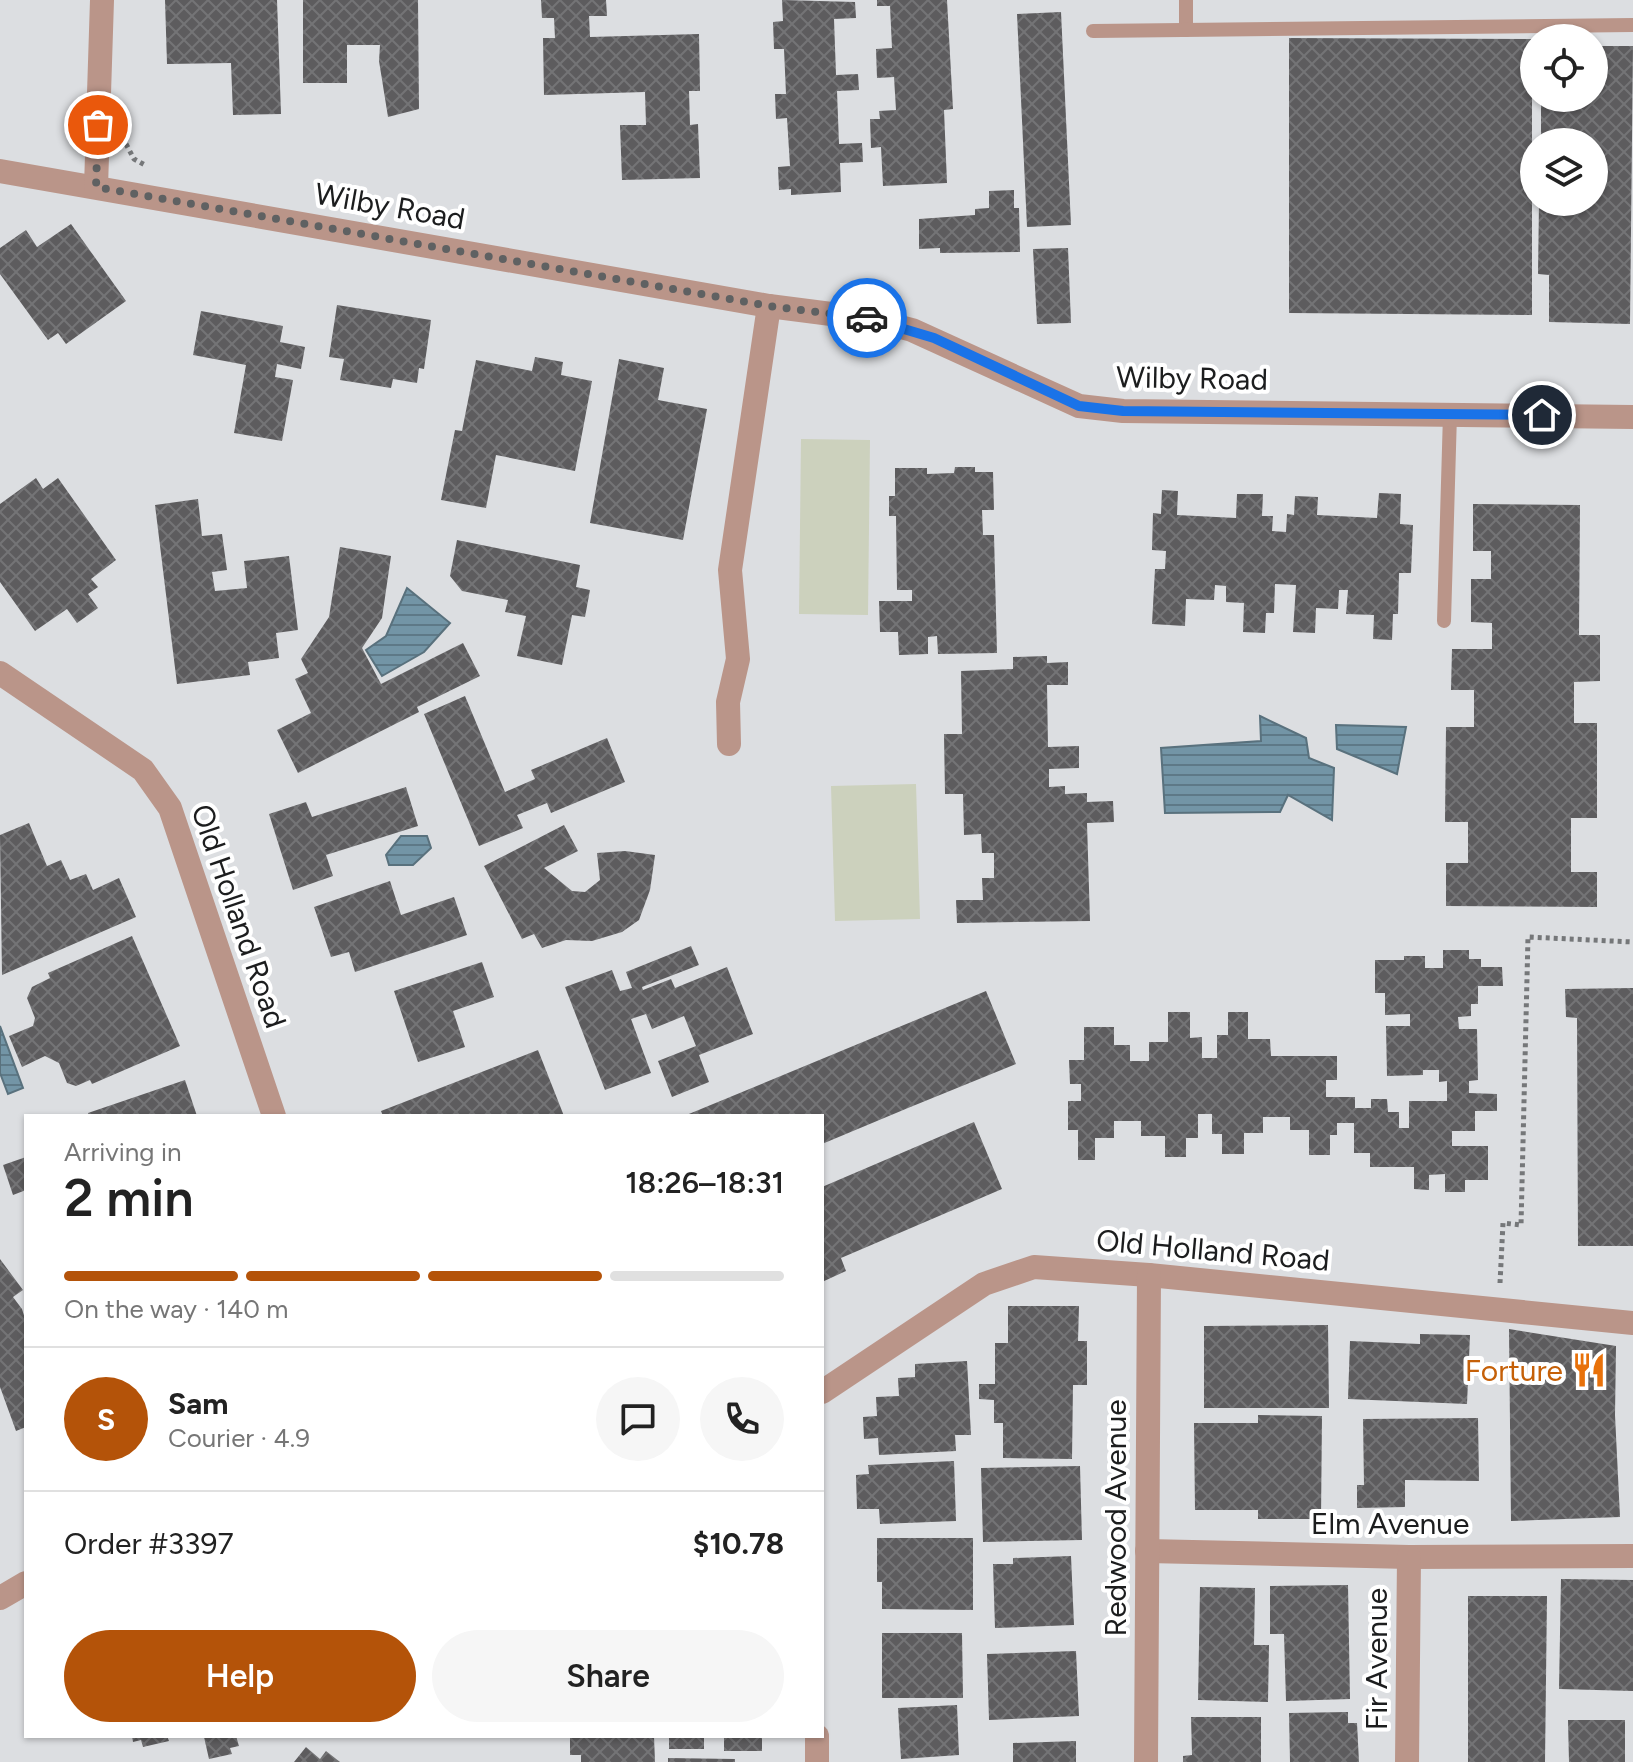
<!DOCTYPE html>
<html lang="en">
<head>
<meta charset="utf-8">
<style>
  :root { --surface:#fff; --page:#f6f6f6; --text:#222; --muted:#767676; --line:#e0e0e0; --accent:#b45309 }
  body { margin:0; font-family:Figtree,sans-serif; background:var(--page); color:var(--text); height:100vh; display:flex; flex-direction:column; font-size:30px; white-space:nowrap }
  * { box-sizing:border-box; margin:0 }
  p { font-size:26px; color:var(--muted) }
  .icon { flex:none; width:44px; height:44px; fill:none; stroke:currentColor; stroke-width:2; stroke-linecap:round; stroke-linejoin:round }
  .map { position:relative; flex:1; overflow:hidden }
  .panel { position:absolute; left:24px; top:1114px; width:800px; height:624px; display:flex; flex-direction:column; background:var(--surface); border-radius:0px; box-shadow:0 2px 6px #0004 }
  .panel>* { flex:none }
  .controls { position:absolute; left:1520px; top:24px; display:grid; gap:16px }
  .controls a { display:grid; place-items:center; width:88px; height:88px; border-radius:50%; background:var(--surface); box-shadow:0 2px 6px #0004; font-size:40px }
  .pin { position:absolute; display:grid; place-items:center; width:68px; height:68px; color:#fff; margin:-34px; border:4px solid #fff; border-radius:50%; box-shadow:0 2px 8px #0007 }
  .courier { position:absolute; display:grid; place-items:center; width:80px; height:80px; margin:-40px; border:6px solid #1a73e8; border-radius:50%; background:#fff; color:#222; box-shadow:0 2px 10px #0007 }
  .summary em { font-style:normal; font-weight:600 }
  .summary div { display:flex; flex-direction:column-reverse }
  .summary { display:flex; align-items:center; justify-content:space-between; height:136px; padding:0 40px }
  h1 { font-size:52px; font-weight:600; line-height:60px }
  .bar { display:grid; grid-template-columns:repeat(4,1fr); gap:12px 8px; align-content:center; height:96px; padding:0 40px }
  .bar i { height:10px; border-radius:6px; background:var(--line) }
  .bar .current { background:var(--accent) }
  .bar p { grid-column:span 4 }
  .line { display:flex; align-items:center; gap:20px; padding:0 40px; border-top:2px solid var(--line) }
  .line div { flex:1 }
  .round { display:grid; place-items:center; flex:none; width:84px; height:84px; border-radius:42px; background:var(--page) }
  .primary-button { display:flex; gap:16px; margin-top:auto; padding:16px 40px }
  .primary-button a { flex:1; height:92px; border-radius:48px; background:var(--accent); color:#fff; font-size:32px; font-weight:600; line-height:92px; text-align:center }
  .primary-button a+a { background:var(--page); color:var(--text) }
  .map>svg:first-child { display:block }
</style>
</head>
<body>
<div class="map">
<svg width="1633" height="1762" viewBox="0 0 1633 1762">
  <defs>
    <pattern id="water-rules" width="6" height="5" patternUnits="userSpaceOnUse" patternTransform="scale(2)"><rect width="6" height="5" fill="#7395a6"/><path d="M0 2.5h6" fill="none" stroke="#5e7987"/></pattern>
    <pattern id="building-cross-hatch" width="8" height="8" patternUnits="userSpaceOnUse" patternTransform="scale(2)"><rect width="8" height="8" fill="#5d5c5e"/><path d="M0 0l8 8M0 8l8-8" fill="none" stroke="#747476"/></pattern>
  </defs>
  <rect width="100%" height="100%" fill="#dcdee1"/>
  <g fill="#ccd1bd">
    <path d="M 801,439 L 870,440 L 868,615 L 799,614 Z"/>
    <path d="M 916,784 L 920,919 L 835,921 L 831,786 Z"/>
  </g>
  <g fill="url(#water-rules)" stroke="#59717d" stroke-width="2">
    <path d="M 407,588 L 450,623 L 424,652 L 382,676 L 366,650 L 386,636 Z"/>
    <path d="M 1260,716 L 1306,738 L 1309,758 L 1334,768 L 1332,820 L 1288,795 L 1280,812 L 1165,813 L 1161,748 L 1261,741 Z"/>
    <path d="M 1336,725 L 1406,727 L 1397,774 L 1337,749 Z"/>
    <path d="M 401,836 L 427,836 L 431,848 L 413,865 L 389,865 L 386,855 Z"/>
    <path d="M 0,1026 L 23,1088 L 8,1094 L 0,1073 Z"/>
  </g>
  <g fill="url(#building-cross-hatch)">
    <path d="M 165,0 L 277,0 L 281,114 L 233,115 L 231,63 L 167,64 Z"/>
    <path d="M 303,0 L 418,0 L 419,109 L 388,117 L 379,61 L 380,45 L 347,45 L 347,83 L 303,83 Z"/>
    <path d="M 541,0 L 606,0 L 607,16 L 589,16 L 590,37 L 699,34 L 700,91 L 689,91 L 690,125 L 698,124 L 700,178 L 622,180 L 620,125 L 646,125 L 645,92 L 544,95 L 543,38 L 555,38 L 554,18 L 542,18 Z"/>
    <path d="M 782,0 L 855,2 L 856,18 L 834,19 L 836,75 L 858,74 L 859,90 L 837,91 L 839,144 L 862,143 L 863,162 L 840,163 L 841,192 L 791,195 L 791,189 L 779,190 L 778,167 L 790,166 L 787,118 L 776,119 L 775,94 L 786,94 L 784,49 L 774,49 L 773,22 L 783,21 Z"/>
    <path d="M 877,0 L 947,0 L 953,109 L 944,110 L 947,183 L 883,186 L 881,147 L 871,148 L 870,119 L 880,119 L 879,111 L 896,110 L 894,77 L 877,78 L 876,49 L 892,48 L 890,6 L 877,6 Z"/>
    <path d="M 1061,12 L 1071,225 L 1027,227 L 1017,14 Z"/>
    <path d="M 1289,38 L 1532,39 L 1532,315 L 1289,313 Z"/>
    <path d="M 1594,46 L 1633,46 L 1630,324 L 1549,322 L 1549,275 L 1538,274 L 1539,202 L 1594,202 L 1594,142 L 1541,142 L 1541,98 L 1594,98 Z"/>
    <path d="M 1014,190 L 1014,208 L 1019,208 L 1020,252 L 940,253 L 940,248 L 919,249 L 919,219 L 975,215 L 975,209 L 989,208 L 989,191 Z"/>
    <path d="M 71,224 L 126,301 L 66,344 L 58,333 L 48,340 L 0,274 L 0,248 L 26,230 L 37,247 Z"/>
    <path d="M 1068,248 L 1071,323 L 1037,324 L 1033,249 Z"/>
    <path d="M 337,305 L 431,320 L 424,369 L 419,368 L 417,383 L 393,379 L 391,388 L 340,380 L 344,359 L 329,357 Z"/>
    <path d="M 201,311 L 283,326 L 280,342 L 305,347 L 301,369 L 277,364 L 275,377 L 293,380 L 282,441 L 234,433 L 246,365 L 193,355 Z"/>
    <path d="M 535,357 L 563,362 L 561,375 L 592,381 L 575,471 L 496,455 L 486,508 L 441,500 L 455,430 L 462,431 L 476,360 L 532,371 Z"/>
    <path d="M 619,359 L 664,368 L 658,400 L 707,409 L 683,540 L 590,523 Z"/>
    <path d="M 955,467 L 975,467 L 975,472 L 993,472 L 994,510 L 982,510 L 983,535 L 994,535 L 997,653 L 938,654 L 937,636 L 928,637 L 928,654 L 899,655 L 898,632 L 880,632 L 879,601 L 912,601 L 912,590 L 897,590 L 896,516 L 889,516 L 889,496 L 895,496 L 895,468 L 927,468 L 927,474 L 954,473 Z"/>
    <path d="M 36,478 L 43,489 L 58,478 L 116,560 L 91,579 L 98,587 L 88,594 L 98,608 L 77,623 L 67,609 L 35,631 L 0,582 L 0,504 Z"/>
    <path d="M 1162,490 L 1178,491 L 1177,515 L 1236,518 L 1237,494 L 1263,494 L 1262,516 L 1273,516 L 1272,531 L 1286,532 L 1287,514 L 1294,515 L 1295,496 L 1318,497 L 1317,515 L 1377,518 L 1379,493 L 1401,494 L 1400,524 L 1413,525 L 1411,573 L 1399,573 L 1398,614 L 1393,614 L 1392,640 L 1373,639 L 1374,615 L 1346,614 L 1348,590 L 1339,590 L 1338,609 L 1316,608 L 1315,633 L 1293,632 L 1296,585 L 1275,584 L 1274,613 L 1266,613 L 1265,633 L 1243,632 L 1244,603 L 1226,602 L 1226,586 L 1215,585 L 1214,600 L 1186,599 L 1185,626 L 1152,624 L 1155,569 L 1165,569 L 1166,551 L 1152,550 L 1153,513 L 1161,514 Z"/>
    <path d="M 198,499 L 202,536 L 222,534 L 227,570 L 212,572 L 215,591 L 247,588 L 244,561 L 289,556 L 298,630 L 276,633 L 279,658 L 248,662 L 250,675 L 177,684 L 155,505 Z"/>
    <path d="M 1473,504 L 1580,505 L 1579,635 L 1600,635 L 1600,681 L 1574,682 L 1574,723 L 1597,723 L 1597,818 L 1571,818 L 1571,872 L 1597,872 L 1597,907 L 1446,906 L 1446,863 L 1468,863 L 1468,822 L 1445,822 L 1446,727 L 1474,727 L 1474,690 L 1451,690 L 1452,649 L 1492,649 L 1492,623 L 1471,622 L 1471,579 L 1491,579 L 1491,551 L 1473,551 Z"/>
    <path d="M 457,540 L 580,565 L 576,587 L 590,590 L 585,617 L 572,615 L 562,665 L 517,656 L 526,616 L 505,612 L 508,600 L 462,591 L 450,576 Z"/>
    <path d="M 340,547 L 391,556 L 382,618 L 362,648 L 381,684 L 463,643 L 480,676 L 417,707 L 419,712 L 298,773 L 277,730 L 311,713 L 295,679 L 308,673 L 301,659 L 329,617 Z"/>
    <path d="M 1047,656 L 1047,663 L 1068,662 L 1068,685 L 1047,685 L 1048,747 L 1079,746 L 1079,768 L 1049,769 L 1049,787 L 1065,786 L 1065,794 L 1087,793 L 1087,802 L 1113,801 L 1114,822 L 1087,823 L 1090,921 L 957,923 L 956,900 L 983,900 L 982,878 L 994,878 L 994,853 L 982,853 L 981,834 L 964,835 L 963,794 L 945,794 L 944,734 L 962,734 L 961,671 L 1013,669 L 1013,657 Z"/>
    <path d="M 465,696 L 505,792 L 535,779 L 531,770 L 607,738 L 625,782 L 551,813 L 547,803 L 517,815 L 523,828 L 479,846 L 424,714 Z"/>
    <path d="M 406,787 L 418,826 L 326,855 L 333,876 L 293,890 L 269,814 L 306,802 L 312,817 Z"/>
    <path d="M 29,823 L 47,866 L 61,860 L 70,880 L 86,874 L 93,890 L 119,878 L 136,917 L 2,975 L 0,835 Z"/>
    <path d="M 564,825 L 578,851 L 544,868 L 572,891 L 585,892 L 600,880 L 597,853 L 625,851 L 655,855 L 650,890 L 639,920 L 622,932 L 592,941 L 566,940 L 542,948 L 534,934 L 522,939 L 484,866 Z"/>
    <path d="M 390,881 L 401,915 L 454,897 L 467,935 L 355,972 L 349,952 L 331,957 L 314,907 Z"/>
    <path d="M 132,936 L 180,1046 L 92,1084 L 90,1080 L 76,1086 L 67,1083 L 59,1063 L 45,1056 L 22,1067 L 9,1036 L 33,1026 L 35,1018 L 27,998 L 32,987 L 50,978 L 48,973 Z"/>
    <path d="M 691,946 L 699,965 L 642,987 L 643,990 L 671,979 L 675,988 L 727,967 L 753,1034 L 699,1055 L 709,1082 L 672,1097 L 658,1061 L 696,1046 L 684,1016 L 652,1029 L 646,1014 L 631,1019 L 651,1073 L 605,1090 L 565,987 L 612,970 L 620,991 L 632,988 L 626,972 Z"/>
    <path d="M 1443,950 L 1469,950 L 1469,959 L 1481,959 L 1481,967 L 1502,967 L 1503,986 L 1478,986 L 1478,1004 L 1471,1004 L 1471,1016 L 1458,1017 L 1459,1029 L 1477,1029 L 1478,1080 L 1469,1081 L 1469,1093 L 1497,1094 L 1497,1111 L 1475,1111 L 1475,1131 L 1452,1131 L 1452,1146 L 1488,1146 L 1488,1180 L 1465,1180 L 1465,1192 L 1445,1192 L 1445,1174 L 1429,1175 L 1429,1190 L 1414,1189 L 1414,1167 L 1370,1167 L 1370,1153 L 1354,1153 L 1354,1123 L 1337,1123 L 1337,1135 L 1330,1135 L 1330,1155 L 1309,1155 L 1309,1130 L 1290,1130 L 1290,1117 L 1263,1117 L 1263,1133 L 1244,1133 L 1244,1154 L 1222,1154 L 1222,1134 L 1212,1134 L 1212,1114 L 1198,1114 L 1198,1138 L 1186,1138 L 1186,1157 L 1165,1157 L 1165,1136 L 1141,1136 L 1141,1121 L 1114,1121 L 1114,1138 L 1095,1138 L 1095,1160 L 1078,1160 L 1078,1130 L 1068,1130 L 1068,1101 L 1081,1101 L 1081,1084 L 1070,1084 L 1069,1060 L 1084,1060 L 1084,1027 L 1114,1027 L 1114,1045 L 1130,1045 L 1130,1061 L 1149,1061 L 1149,1042 L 1168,1042 L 1168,1012 L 1190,1012 L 1190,1038 L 1202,1037 L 1202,1058 L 1217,1058 L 1217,1035 L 1228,1035 L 1228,1012 L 1248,1012 L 1248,1039 L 1270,1039 L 1271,1056 L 1337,1056 L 1337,1080 L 1326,1080 L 1326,1097 L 1355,1097 L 1355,1108 L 1371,1108 L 1371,1099 L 1387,1099 L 1388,1112 L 1399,1112 L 1399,1128 L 1409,1128 L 1409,1101 L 1447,1101 L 1447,1081 L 1439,1082 L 1439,1070 L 1423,1070 L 1423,1075 L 1387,1076 L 1386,1026 L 1410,1026 L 1410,1014 L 1385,1015 L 1385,993 L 1375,993 L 1375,960 L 1404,960 L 1404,956 L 1425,956 L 1425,968 L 1443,968 Z"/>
    <path d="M 482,962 L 494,997 L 453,1011 L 465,1047 L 418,1062 L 394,991 Z"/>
    <path d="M 1633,988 L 1633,1246 L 1578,1246 L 1577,1018 L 1566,1017 L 1565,989 Z"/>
    <path d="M 986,991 L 1016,1064 L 908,1108 L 822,1144 L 822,1116 L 684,1116 Z"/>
    <path d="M 538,1050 L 564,1116 L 383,1116 L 381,1111 Z"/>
    <path d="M 185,1080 L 197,1116 L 89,1116 L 88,1113 Z"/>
    <path d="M 974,1122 L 1002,1189 L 841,1258 L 846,1271 L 822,1282 L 822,1187 Z"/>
    <path d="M 26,1157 L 26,1190 L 13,1195 L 3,1165 Z"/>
    <path d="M 0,1259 L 23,1290 L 13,1297 L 22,1309 L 26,1322 L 26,1427 L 16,1431 L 0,1387 Z"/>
    <path d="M 1008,1306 L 1079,1306 L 1078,1341 L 1087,1341 L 1087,1385 L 1073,1385 L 1072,1459 L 1003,1458 L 1003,1423 L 994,1423 L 994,1400 L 979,1399 L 979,1384 L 995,1384 L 995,1343 L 1008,1343 Z"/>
    <path d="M 1328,1325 L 1329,1408 L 1204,1408 L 1204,1326 Z"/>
    <path d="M 1509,1329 L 1616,1346 L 1615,1415 L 1620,1517 L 1511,1521 Z"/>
    <path d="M 1420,1334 L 1470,1335 L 1467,1404 L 1348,1399 L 1350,1341 L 1420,1344 Z"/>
    <path d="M 967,1361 L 971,1435 L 955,1435 L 956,1451 L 879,1455 L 878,1438 L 864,1439 L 863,1417 L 877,1416 L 876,1397 L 899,1396 L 898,1378 L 915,1377 L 915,1364 Z"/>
    <path d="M 1258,1415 L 1322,1416 L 1321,1519 L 1258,1519 L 1258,1510 L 1195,1510 L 1194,1423 L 1258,1423 Z"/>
    <path d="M 1478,1418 L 1479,1481 L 1405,1480 L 1405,1507 L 1357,1508 L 1357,1485 L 1364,1485 L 1363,1419 Z"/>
    <path d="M 954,1461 L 956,1521 L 880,1524 L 879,1509 L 857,1509 L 856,1475 L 869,1474 L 868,1465 Z"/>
    <path d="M 1080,1466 L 1082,1540 L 983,1542 L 981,1468 Z"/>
    <path d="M 877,1538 L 973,1538 L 973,1610 L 882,1609 L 882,1582 L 877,1582 Z"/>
    <path d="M 1071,1556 L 1074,1625 L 995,1628 L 993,1564 L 1013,1564 L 1013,1558 Z"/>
    <path d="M 1561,1579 L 1633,1580 L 1633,1691 L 1559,1689 Z"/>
    <path d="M 1348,1585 L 1350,1699 L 1286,1701 L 1284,1634 L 1270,1634 L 1270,1586 Z"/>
    <path d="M 1200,1587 L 1255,1588 L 1254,1645 L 1269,1645 L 1268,1702 L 1198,1700 Z"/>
    <path d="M 1468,1596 L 1547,1596 L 1545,1762 L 1468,1762 Z"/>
    <path d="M 882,1633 L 962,1633 L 963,1698 L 882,1698 Z"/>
    <path d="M 1076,1651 L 1079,1716 L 989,1720 L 987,1654 Z"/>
    <path d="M 957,1705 L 959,1755 L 901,1759 L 898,1708 Z"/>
    <path d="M 1348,1712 L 1348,1723 L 1357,1723 L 1359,1762 L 1290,1762 L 1289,1713 Z"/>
    <path d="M 1191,1717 L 1261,1717 L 1261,1762 L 1183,1762 L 1183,1756 L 1192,1755 Z"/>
    <path d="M 1568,1720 L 1625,1720 L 1625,1762 L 1569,1762 Z"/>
    <path d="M 132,1736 L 167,1736 L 169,1741 L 143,1747 L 141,1740 L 133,1742 Z"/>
    <path d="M 208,1736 L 236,1736 L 239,1746 L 230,1748 L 232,1754 L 209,1759 L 204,1737 Z"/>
    <path d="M 570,1736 L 654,1736 L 655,1762 L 581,1762 L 581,1755 L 570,1755 Z"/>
    <rect x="669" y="1736" width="35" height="13"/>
    <rect x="724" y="1736" width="38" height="15"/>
    <path d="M 1076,1741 L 1076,1762 L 1013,1762 L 1013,1743 Z"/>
    <path d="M 306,1747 L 320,1759 L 326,1751 L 340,1762 L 294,1762 Z"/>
    <path d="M 668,1758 L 735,1759 L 735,1762 L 668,1762 Z"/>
  </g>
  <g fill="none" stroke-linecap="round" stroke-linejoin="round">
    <g stroke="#757779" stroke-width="5" stroke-dasharray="4 4" stroke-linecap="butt">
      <path d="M 126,144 L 134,159 L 145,165"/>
      <path d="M 1500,1283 L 1503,1223 L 1521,1225 L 1528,937 L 1633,942"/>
    </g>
    <g stroke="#ba9589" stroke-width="14">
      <path d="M 1186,0 L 1186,30"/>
      <path d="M 1093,31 L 1633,25"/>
      <path d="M 1444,621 L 1450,414"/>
    </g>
    <g stroke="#ba9589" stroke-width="24">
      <path d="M 0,171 L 769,306 L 870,319 L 912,330 L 1079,406 L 1123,411 L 1633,417"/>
      <path d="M 96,187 L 102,0"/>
      <path d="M 0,673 L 143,770 L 170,808 L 274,1116"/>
      <path d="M 729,744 L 728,702 L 738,659 L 730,570 L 769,306"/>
      <path d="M 822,1392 L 984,1284 L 1034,1267 L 1149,1275 L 1633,1323"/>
      <path d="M 1147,1551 L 1409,1557 L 1633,1556"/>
      <path d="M 0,1598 L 26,1583"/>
      <path d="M 817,1736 L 817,1762"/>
      <path d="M 1146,1762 L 1149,1275"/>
      <path d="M 1407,1762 L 1409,1557"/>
    </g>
  </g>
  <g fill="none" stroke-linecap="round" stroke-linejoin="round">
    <path stroke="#5f6162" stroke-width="8" stroke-dasharray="0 14.4" d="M 98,125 L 96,187 L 769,306 L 867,318"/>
    <path stroke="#1a73e8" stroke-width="10" d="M 867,318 L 934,338 L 1079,406 L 1123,411 L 1542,415"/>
  </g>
  <defs>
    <g id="restaurant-bare" transform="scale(2.76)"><path d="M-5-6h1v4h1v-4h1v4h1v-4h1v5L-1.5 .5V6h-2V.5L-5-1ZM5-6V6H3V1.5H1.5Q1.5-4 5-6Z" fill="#e8710a" stroke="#fff" stroke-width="2.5" paint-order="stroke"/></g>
  </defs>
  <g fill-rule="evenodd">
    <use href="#restaurant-bare" x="1589" y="1370"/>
  </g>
  <g text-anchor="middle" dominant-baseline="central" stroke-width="8" stroke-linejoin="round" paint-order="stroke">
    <g font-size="30" fill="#1c1d1e" stroke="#fff">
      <text transform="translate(390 206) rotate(10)">Wilby Road</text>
      <text transform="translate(1192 378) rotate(1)">Wilby Road</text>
      <text transform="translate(239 916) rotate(71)">Old Holland Road</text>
      <text transform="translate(1213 1250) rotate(5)">Old Holland Road</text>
      <text transform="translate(1115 1518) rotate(-90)">Redwood Avenue</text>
      <text x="1390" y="1523">Elm Avenue</text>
      <text transform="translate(1376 1659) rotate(-90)">Fir Avenue</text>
    </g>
    <g font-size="30" fill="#c56008" stroke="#fff" text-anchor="end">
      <text x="1563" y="1370">Forture</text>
    </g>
  </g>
</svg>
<div class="controls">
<a><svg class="icon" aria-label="locate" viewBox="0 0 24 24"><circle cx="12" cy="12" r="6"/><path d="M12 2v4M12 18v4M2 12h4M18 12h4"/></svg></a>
<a><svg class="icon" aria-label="layers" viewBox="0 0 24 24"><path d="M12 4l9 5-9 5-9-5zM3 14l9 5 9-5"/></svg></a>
</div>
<div class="pin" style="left:98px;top:125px;background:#ea580c"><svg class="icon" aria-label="bag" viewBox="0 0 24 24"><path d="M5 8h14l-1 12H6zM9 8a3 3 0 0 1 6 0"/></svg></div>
<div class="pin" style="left:1542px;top:415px;background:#1f2937"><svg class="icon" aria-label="home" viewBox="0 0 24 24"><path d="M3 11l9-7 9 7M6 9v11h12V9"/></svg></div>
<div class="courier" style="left:867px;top:318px"><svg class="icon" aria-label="car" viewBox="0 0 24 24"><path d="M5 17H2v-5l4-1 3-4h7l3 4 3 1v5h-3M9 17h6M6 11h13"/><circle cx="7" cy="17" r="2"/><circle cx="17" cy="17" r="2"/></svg></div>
<section class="panel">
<div class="summary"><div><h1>2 min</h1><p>Arriving in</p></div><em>18:26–18:31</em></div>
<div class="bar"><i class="current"></i><i class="current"></i><i class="current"></i><i></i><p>On the way · 140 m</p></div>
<div class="line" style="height:144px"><b class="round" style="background:var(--accent);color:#fff">S</b><div><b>Sam</b><p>Courier · 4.9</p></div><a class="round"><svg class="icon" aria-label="chat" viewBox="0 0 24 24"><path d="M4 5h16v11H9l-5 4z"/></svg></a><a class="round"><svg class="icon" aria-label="phone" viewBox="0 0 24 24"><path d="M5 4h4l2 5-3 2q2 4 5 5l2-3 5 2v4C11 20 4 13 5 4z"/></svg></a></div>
<div class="line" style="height:104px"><div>Order #3397</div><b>$10.78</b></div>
<div class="primary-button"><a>Help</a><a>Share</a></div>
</section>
</div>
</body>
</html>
